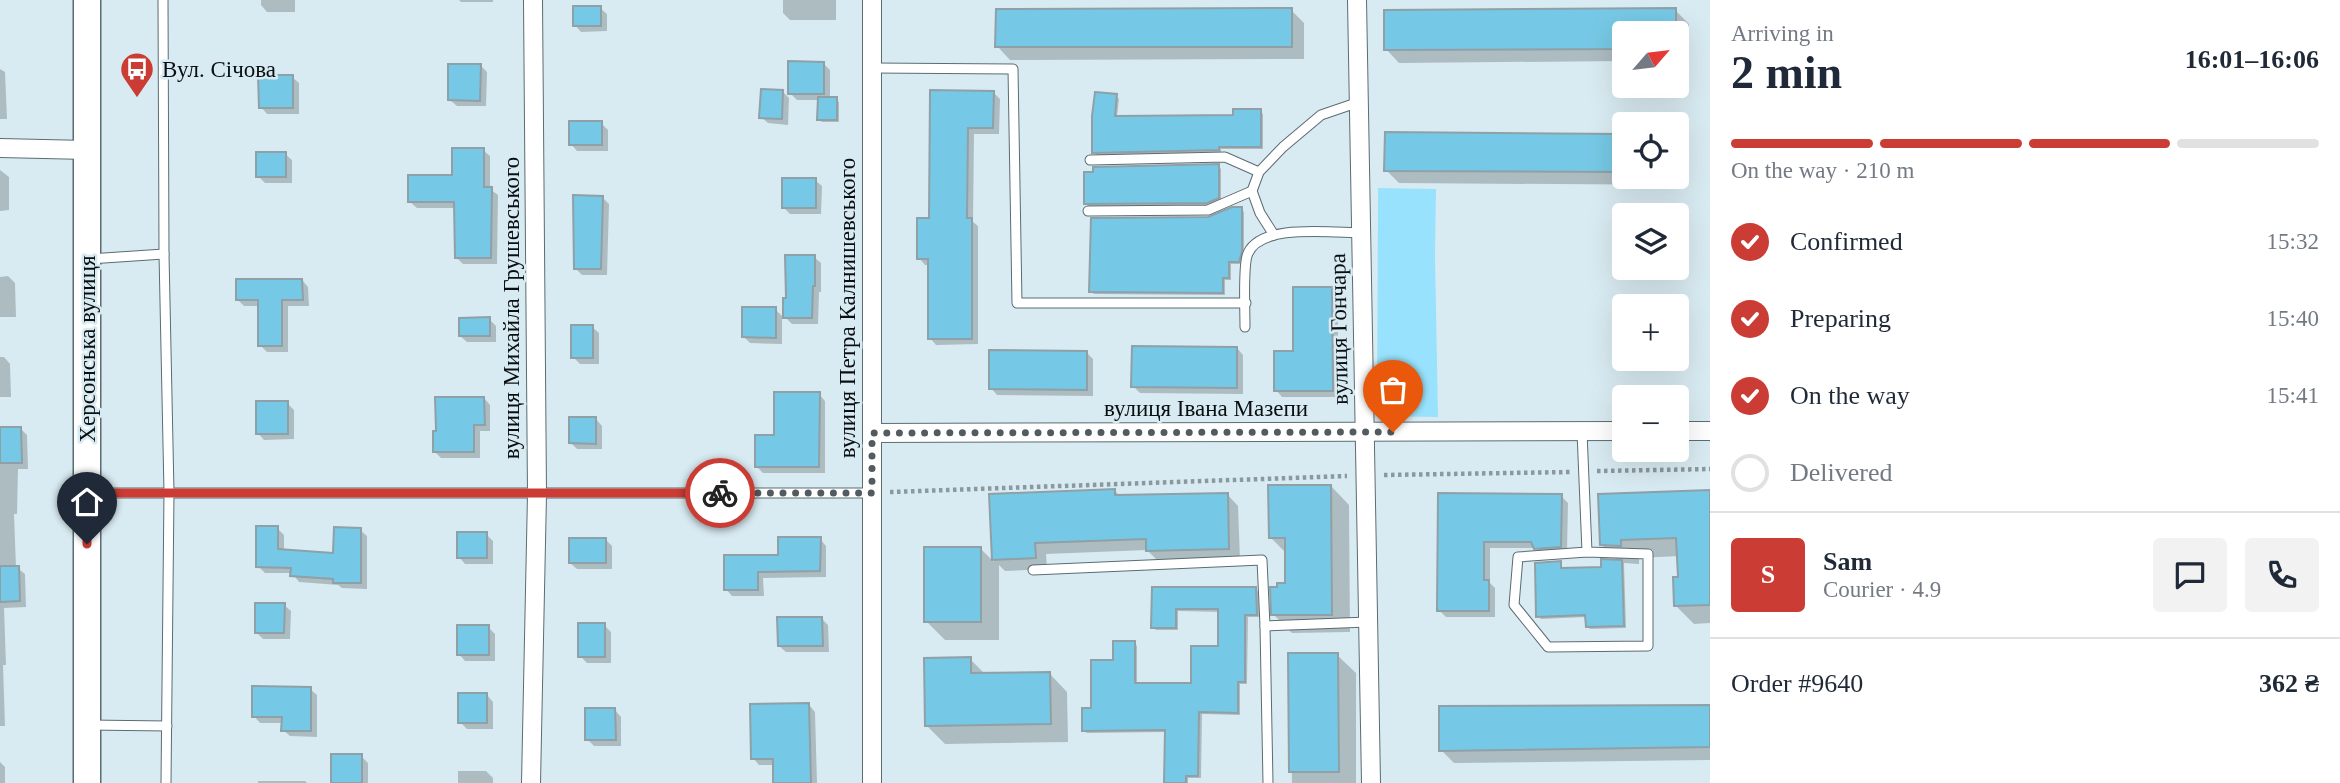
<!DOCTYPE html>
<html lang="en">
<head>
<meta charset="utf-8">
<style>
  :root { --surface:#fff; --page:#f2f2f3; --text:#1f2937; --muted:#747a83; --line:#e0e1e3; --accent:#ca3c34 }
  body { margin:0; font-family:"Times New Roman",serif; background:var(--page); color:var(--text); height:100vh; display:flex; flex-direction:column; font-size:26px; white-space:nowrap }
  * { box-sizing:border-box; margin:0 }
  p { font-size:23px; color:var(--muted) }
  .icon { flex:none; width:38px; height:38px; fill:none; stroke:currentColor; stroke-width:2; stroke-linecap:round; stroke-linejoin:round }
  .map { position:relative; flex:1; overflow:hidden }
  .side { display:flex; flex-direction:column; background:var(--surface); width:630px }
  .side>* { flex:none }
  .needle { width:46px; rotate:62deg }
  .tools { position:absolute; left:1612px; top:21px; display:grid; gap:14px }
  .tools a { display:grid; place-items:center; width:77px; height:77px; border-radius:7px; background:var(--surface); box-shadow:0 7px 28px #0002; font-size:35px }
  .pin { position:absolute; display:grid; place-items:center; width:60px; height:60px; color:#fff; margin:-72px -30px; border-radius:50% 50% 50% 0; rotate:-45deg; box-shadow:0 0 7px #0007 }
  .pin .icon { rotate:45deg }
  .courier { position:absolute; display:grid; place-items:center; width:70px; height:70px; margin:-35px; border:5px solid #ca3c34; border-radius:50%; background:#fff; color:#222; box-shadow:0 2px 9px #0007 }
  .head em { font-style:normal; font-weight:700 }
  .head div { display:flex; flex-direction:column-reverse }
  .head { display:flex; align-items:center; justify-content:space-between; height:119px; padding:0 21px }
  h1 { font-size:46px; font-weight:700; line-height:52px }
  .bar { display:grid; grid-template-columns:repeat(4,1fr); gap:10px 7px; align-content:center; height:84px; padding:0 21px }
  .bar i { height:9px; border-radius:5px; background:var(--line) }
  .bar .on { background:var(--accent) }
  .bar p { grid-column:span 4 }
  .line { display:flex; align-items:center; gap:18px; padding:0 21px; border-top:2px solid var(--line) }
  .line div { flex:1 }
  .round { display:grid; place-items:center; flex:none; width:74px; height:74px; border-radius:7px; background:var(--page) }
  ol { padding:0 21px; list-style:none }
  li { display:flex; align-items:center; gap:21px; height:77px }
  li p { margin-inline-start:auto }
  li .icon { padding:7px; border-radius:50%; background:var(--accent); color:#fff; stroke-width:4 }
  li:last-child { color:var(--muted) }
  li i { width:38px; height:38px; border:4px solid var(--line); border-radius:50% }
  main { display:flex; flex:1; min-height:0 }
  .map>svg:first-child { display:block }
</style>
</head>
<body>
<main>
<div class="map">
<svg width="1710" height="783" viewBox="0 0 1710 783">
  <rect width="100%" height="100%" fill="#d9ebf2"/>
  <path fill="#99e2fd" d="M 1378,188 L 1436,189 L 1435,255 L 1438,417 L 1377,416 Z"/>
  <g fill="#0003">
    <path d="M 261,0 L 295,0 L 295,12 L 267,12 L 261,5 Z"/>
    <path d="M 459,0 L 493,0 L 493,2 L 461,2 Z"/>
    <path d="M 783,0 L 836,0 L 836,20 L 790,20 L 783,13 Z"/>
    <path d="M 600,8 L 607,14 L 607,31 L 581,32 L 575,25 Z"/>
    <path d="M 1291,10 L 1304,23 L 1304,59 L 1010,60 L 997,46 Z"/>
    <path d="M 1675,10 L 1689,24 L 1689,61 L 1676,61 L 1676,33 L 1624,33 L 1624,61 L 1399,63 L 1386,49 Z"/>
    <path d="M 823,63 L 830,70 L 830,99 L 836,99 L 839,102 L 839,122 L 822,122 L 819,119 L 819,100 L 797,100 L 790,93 Z"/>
    <path d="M 480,65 L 487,72 L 486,106 L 457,106 L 450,100 Z"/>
    <path d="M 0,69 L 5,72 L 7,119 L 0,119 Z"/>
    <path d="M 292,77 L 299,83 L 299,114 L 267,114 L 261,107 Z"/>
    <path d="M 783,92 L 789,98 L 788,125 L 768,123 L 761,117 Z"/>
    <path d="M 932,92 L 993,92 L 1000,99 L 999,134 L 974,134 L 973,222 L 978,226 L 978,344 L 936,345 L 930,338 L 930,265 L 925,265 L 919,258 L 931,220 Z"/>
    <path d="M 1116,96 L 1119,99 L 1117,117 L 1234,116 L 1260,111 L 1263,114 L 1263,149 L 1221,149 L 1221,152 L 1097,155 L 1094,152 Z"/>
    <path d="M 601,123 L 608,130 L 608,151 L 577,151 L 571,144 Z"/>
    <path d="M 1624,136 L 1624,177 L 1676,177 L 1676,140 L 1685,149 L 1685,185 L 1399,183 L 1386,170 Z"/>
    <path d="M 483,150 L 490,156 L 490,189 L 498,195 L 497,264 L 463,264 L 456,257 L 456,208 L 417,208 L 410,202 L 454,176 Z"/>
    <path d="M 285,154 L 292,160 L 292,183 L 265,183 L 258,176 Z"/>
    <path d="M 1218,166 L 1221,169 L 1221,201 L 1210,205 L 1088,206 L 1085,203 Z"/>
    <path d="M 0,170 L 9,177 L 9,210 L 0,211 Z"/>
    <path d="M 815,180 L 822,186 L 821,214 L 790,214 L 783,207 Z"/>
    <path d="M 602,197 L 609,204 L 607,275 L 582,275 L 575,268 Z"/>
    <path d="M 1241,209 L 1244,212 L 1244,254 L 1241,264 L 1231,264 L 1231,280 L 1225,280 L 1225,295 L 1094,294 L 1091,291 L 1208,219 Z"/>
    <path d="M 814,257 L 821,263 L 821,292 L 819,292 L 818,324 L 792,324 L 785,317 Z"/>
    <path d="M 8,276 L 15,283 L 16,317 L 0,317 L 0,277 Z"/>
    <path d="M 302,280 L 308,287 L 309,306 L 288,306 L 288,352 L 267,352 L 260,345 L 260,306 L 244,306 L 237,299 Z"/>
    <path d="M 1331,289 L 1338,296 L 1338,397 L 1282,397 L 1276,390 Z"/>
    <path d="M 775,309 L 782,316 L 782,344 L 750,343 L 744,337 Z"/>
    <path d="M 489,319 L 496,326 L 496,342 L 467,342 L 460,336 Z"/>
    <path d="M 592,327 L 599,333 L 599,364 L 580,364 L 573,357 Z"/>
    <path d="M 1237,348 L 1243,355 L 1243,394 L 1140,393 L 1133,386 Z"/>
    <path d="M 1087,353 L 1093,359 L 1093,396 L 997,395 L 991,388 Z"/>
    <path d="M 0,357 L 4,357 L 10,364 L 11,397 L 0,397 Z"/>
    <path d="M 819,394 L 825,401 L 825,473 L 763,473 L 756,466 L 776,437 Z"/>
    <path d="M 484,398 L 490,405 L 490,431 L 480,431 L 480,458 L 441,458 L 435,452 Z"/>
    <path d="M 287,403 L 294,410 L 294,439 L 264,440 L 258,433 Z"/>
    <path d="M 596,419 L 602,426 L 602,449 L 577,449 L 571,443 Z"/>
    <path d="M 20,428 L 27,435 L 28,469 L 18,469 L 17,514 L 14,514 L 16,567 L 25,574 L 26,607 L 4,608 L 6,665 L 3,665 L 5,726 L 0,726 L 0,429 Z"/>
    <path d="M 1331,486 L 1349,505 L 1350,632 L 1292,633 L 1273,614 L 1287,585 L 1287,554 L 1270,537 Z"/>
    <path d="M 1114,490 L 1121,497 L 1227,494 L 1238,506 L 1240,560 L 1159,562 L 1147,550 L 1046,554 L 1047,569 L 1005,571 L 999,565 L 999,640 L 945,640 L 926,621 L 981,549 L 994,562 L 991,496 Z"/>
    <path d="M 1710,492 L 1710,623 L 1694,624 L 1675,605 L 1679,579 L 1679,556 L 1639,558 L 1639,564 L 1624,563 L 1626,628 L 1590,629 L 1587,626 L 1587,617 L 1541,619 L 1538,616 L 1561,563 L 1563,570 L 1603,568 L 1619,562 L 1602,545 Z"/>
    <path d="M 1440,495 L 1561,496 L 1568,503 L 1567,553 L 1542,555 L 1536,548 L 1490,548 L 1490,583 L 1495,588 L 1495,617 L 1446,617 L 1439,610 Z"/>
    <path d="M 277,528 L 284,535 L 284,551 L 335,555 L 360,530 L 367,536 L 367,589 L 342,588 L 338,585 L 299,582 L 292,573 L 265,573 L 258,566 Z"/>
    <path d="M 486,534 L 493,541 L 493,564 L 465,564 L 459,557 Z"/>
    <path d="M 605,539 L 612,546 L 612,569 L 577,569 L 570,563 Z"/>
    <path d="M 820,539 L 826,546 L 826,577 L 763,578 L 764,596 L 732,596 L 726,589 L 780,556 Z"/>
    <path d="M 1154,588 L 1256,589 L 1258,592 L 1260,617 L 1248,617 L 1247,684 L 1240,684 L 1240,715 L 1202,714 L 1201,778 L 1188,778 L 1188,783 L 1166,783 L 1167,732 L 1087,733 L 1084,731 L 1115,661 L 1134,643 L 1137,646 L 1137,685 L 1192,685 L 1220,648 L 1220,612 L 1178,611 L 1178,630 L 1156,630 L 1153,627 Z"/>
    <path d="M 284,605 L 291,611 L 290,639 L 263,639 L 256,632 Z"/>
    <path d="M 822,619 L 828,625 L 829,652 L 786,652 L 779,646 Z"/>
    <path d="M 604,625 L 611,632 L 611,663 L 587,663 L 580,656 Z"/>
    <path d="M 488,627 L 495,634 L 495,661 L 465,661 L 459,654 Z"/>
    <path d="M 1290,655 L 1337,655 L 1356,673 L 1356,783 L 1292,783 Z"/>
    <path d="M 970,659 L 986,675 L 1049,673 L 1067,692 L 1068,742 L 945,744 L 927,726 Z"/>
    <path d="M 310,689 L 317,695 L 317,737 L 290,736 L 283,730 L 283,723 L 260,723 L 254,716 Z"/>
    <path d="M 487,695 L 493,702 L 493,729 L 467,729 L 460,722 Z"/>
    <path d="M 809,705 L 815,712 L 817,783 L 774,783 L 774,765 L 759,765 L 753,758 Z"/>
    <path d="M 1710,707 L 1710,760 L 1454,763 L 1441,750 Z"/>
    <path d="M 615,710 L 621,717 L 621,746 L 594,746 L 587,739 Z"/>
    <path d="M 361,756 L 368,763 L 368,783 L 332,783 Z"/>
    <path d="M 0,762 L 5,767 L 5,783 L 0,783 Z"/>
    <path d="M 458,771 L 486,771 L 493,778 L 493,783 L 458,783 Z"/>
    <path d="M 258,781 L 305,781 L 307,783 L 258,783 Z"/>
  </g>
  <g fill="#76c9e6" stroke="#8fa0a6" stroke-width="2">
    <rect x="573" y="6" width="28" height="20"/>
    <path d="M 1292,8 L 1292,47 L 995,47 L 996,9 Z"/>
    <path d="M 1676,8 L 1676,33 L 1624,33 L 1624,49 L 1384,50 L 1384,10 Z"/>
    <path d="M 788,61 L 824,62 L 824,94 L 788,94 Z"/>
    <path d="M 448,64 L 481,64 L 480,101 L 448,100 Z"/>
    <path d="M 258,75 L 293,75 L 293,108 L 259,108 Z"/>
    <path d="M 761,89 L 783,90 L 782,119 L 759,118 Z"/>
    <path d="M 930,90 L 994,91 L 993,128 L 968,128 L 967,218 L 972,218 L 972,339 L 928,339 L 928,259 L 917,259 L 917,218 L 929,218 Z"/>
    <path d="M 1095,92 L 1117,94 L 1115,116 L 1233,115 L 1233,109 L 1261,109 L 1261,147 L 1219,147 L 1219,150 L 1092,153 L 1092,116 Z"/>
    <path d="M 818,97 L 837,97 L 837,120 L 817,120 Z"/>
    <rect x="569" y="121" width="33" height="24"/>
    <path d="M 1385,132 L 1624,134 L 1624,172 L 1384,171 Z"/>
    <path d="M 452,148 L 484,148 L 484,187 L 492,187 L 491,258 L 455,258 L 454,202 L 408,202 L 408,175 L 452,175 Z"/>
    <rect x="256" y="152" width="30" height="25"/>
    <path d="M 1219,164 L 1219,198 L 1207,203 L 1084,204 L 1084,172 L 1093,172 L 1093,167 Z"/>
    <rect x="782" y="178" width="34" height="30"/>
    <path d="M 573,195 L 603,196 L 601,269 L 574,269 Z"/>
    <path d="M 1232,207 L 1242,207 L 1242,251 L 1239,262 L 1229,262 L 1229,278 L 1223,278 L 1223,293 L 1089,292 L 1091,218 L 1208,217 Z"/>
    <path d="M 785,255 L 815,255 L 815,286 L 813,286 L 812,318 L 783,318 L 783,298 L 786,298 Z"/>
    <path d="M 236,279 L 302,279 L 303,300 L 282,300 L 282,346 L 258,346 L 258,300 L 236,300 Z"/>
    <path d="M 1293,287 L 1332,287 L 1333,391 L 1274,391 L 1274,351 L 1293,351 Z"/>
    <path d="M 742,307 L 776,307 L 776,338 L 742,337 Z"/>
    <path d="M 490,317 L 490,336 L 459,336 L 459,318 Z"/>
    <rect x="571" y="325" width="22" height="33"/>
    <path d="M 1132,346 L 1237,347 L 1237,388 L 1131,387 Z"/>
    <path d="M 989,350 L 1087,351 L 1087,390 L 989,389 Z"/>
    <path d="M 774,392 L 820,392 L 819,467 L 755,467 L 755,435 L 774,435 Z"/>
    <path d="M 435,397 L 484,397 L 485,425 L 474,425 L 474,452 L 433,452 L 433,431 L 436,431 Z"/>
    <rect x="256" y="401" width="32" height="33"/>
    <path d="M 569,417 L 596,417 L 596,444 L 569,443 Z"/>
    <path d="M 0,427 L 21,427 L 22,463 L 0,463 Z"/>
    <path d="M 1268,485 L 1331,485 L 1332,615 L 1271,615 L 1270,587 L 1277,587 L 1277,583 L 1285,583 L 1285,538 L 1269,538 Z"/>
    <path d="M 1115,489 L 1115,495 L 1228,493 L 1229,549 L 1146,551 L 1146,539 L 1035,543 L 1036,558 L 992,560 L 989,494 Z"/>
    <path d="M 1710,490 L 1710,605 L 1674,606 L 1673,577 L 1678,577 L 1676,538 L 1621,540 L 1621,546 L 1600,545 L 1598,494 Z"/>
    <path d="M 1438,493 L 1562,494 L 1561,547 L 1534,549 L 1531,542 L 1484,542 L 1484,580 L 1489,580 L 1489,611 L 1437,611 Z"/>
    <path d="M 256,526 L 278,526 L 278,549 L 333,553 L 334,527 L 361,528 L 361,583 L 333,583 L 333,579 L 290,576 L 291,568 L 256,567 Z"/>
    <rect x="457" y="532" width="30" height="26"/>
    <path d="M 778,537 L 821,537 L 820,571 L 758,572 L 758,590 L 724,590 L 724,555 L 778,555 Z"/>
    <rect x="569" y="538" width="37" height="25"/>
    <rect x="924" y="547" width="57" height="75"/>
    <path d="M 1601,559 L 1622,560 L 1624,626 L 1586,627 L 1585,615 L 1536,617 L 1535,563 L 1561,561 L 1561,568 L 1601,567 Z"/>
    <path d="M 0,566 L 19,566 L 20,601 L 0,602 Z"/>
    <path d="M 1152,587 L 1256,587 L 1257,615 L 1245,615 L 1245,682 L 1238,682 L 1238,713 L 1199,712 L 1198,776 L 1186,776 L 1186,783 L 1164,783 L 1165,730 L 1082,731 L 1082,708 L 1091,708 L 1091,660 L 1113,660 L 1113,641 L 1135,641 L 1135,683 L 1191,683 L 1191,646 L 1218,646 L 1218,609 L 1176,609 L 1176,628 L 1151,628 Z"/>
    <path d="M 255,603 L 285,603 L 284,633 L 255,633 Z"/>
    <path d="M 777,617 L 822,617 L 823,646 L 778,646 Z"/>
    <rect x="578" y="623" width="27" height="34"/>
    <rect x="457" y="625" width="32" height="30"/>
    <path d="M 1288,653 L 1338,653 L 1339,772 L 1289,772 Z"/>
    <path d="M 971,657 L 971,673 L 1050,672 L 1051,724 L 925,726 L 924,658 Z"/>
    <path d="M 252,686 L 311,687 L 311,731 L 281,731 L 282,717 L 252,717 Z"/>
    <rect x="458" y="693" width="29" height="30"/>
    <path d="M 809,703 L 811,783 L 773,783 L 773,759 L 751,759 L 750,704 Z"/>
    <path d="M 1710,705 L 1710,747 L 1439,751 L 1439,706 Z"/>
    <path d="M 585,708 L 615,708 L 616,740 L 585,740 Z"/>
    <rect x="331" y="754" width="31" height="29"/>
  </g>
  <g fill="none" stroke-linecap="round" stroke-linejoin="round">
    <g stroke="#5b6c72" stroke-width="11">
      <g id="service">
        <path d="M 163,0 L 164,254 L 169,492 L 166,783"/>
        <path d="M 872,68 L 1013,69 L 1017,303 L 1246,303"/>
        <path d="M 1090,160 L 1225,157 L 1259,172"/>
        <path d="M 1088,211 L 1208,210 L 1252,191"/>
        <path d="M 1274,235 L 1260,213 L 1252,191 L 1259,172 L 1283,147 L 1321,115 L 1359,102"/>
        <path d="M 89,259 L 164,254"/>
        <path d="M 1245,327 C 1245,310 1243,270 1247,256 C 1257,222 1334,233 1362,233"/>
        <path d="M 1582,432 L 1587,552 L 1648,554 L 1648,646 L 1548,647 L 1514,605 L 1518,557 L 1587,552"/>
        <path d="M 89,493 L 872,493"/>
        <path d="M 1033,570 L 1262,560 L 1265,626 L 1368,622"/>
        <path d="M 1265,626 L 1268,783"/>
        <path d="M 88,725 L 167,726"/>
      </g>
    </g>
    <g stroke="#5b6c72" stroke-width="20">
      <g id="minor">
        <path d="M 872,0 L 872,783"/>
        <path d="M 1357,0 L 1371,783"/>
        <path d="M 0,148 L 87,150"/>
        <path d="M 1676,431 L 1710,431"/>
        <path d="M 872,433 L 1624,431"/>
        <path d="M 531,783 L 537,494 L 533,0"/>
      </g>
    </g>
    <g stroke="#5b6c72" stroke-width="29">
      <path id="primary" d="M 87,783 L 87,0"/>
    </g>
    <g stroke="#8b989d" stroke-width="4.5" stroke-dasharray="3.5 3.5" stroke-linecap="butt">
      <path d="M 1597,471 L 1710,469"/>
      <path d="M 1384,475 L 1571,472"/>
      <path d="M 890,492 L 1347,476"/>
    </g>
    <use href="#service" stroke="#fff" stroke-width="9"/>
    <use href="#minor" stroke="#fff" stroke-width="18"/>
    <use href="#primary" stroke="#fff" stroke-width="26"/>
  </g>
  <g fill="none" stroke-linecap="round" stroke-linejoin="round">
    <path stroke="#525c60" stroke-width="7" stroke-dasharray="0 12.6" d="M 720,493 L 872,493 L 872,433 L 1393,432"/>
    <path stroke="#ca3c34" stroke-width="9" d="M 87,544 L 87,493 L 720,493"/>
  </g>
  <defs>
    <g id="bus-pin" transform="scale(1.75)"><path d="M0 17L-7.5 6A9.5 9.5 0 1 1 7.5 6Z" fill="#ca3c34" stroke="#d9ebf2"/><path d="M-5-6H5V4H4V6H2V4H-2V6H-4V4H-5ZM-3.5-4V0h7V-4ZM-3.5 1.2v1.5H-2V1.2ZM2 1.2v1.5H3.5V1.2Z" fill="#fff"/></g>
  </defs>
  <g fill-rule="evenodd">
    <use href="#bus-pin" x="137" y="69"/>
  </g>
  <g text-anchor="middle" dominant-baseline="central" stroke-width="5" stroke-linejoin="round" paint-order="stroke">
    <g font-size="23" fill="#090f11" stroke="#d9ebf2" text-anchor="start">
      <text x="162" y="69">Вул. Січова</text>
    </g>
    <g font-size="23" fill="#090f11" stroke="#d9ebf2">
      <text transform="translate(511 308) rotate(-90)">вулиця Михайла Грушевського</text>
      <text transform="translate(847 308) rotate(-90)">вулиця Петра Калнишевського</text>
      <text transform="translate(1339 329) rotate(-91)">вулиця Гончара</text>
      <text transform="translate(87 349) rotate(-90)">Херсонська вулиця</text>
      <text x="1206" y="408">вулиця Івана Мазепи</text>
    </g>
  </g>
</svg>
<div class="tools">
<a><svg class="needle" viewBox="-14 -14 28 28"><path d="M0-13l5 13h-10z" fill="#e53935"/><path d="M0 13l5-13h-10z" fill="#747a83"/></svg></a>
<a><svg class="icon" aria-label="locate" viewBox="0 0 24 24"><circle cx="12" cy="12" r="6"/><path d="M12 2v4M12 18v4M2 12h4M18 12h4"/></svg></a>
<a><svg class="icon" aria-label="layers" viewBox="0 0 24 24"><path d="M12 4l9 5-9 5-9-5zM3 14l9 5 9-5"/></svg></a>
<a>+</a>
<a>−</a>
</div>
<div class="pin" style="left:1393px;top:432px;background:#ea580c"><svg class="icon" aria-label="bag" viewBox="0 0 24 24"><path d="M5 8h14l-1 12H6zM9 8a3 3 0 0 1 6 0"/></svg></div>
<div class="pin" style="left:87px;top:544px;background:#1f2937"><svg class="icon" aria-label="home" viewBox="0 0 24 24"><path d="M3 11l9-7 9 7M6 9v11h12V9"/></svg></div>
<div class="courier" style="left:720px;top:493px"><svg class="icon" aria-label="bike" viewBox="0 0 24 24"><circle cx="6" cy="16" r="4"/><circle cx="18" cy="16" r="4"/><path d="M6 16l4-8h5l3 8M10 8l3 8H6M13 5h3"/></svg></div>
</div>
<section class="side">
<div class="head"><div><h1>2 min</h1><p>Arriving in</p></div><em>16:01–16:06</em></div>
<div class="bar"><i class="on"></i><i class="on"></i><i class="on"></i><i></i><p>On the way · 210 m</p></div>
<ol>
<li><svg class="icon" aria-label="check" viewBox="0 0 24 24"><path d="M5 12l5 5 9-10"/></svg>Confirmed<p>15:32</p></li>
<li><svg class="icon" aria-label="check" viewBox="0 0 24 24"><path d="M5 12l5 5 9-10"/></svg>Preparing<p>15:40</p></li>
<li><svg class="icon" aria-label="check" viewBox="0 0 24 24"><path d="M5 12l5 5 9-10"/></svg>On the way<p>15:41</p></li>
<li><i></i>Delivered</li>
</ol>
<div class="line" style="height:126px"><b class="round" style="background:var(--accent);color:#fff">S</b><div><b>Sam</b><p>Courier · 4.9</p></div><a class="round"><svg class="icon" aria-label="chat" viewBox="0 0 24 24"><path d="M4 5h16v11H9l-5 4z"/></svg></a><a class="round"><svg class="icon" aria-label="phone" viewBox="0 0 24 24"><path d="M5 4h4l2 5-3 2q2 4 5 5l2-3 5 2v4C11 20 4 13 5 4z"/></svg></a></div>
<div class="line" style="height:91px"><div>Order #9640</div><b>362 ₴</b></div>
</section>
</main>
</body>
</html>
